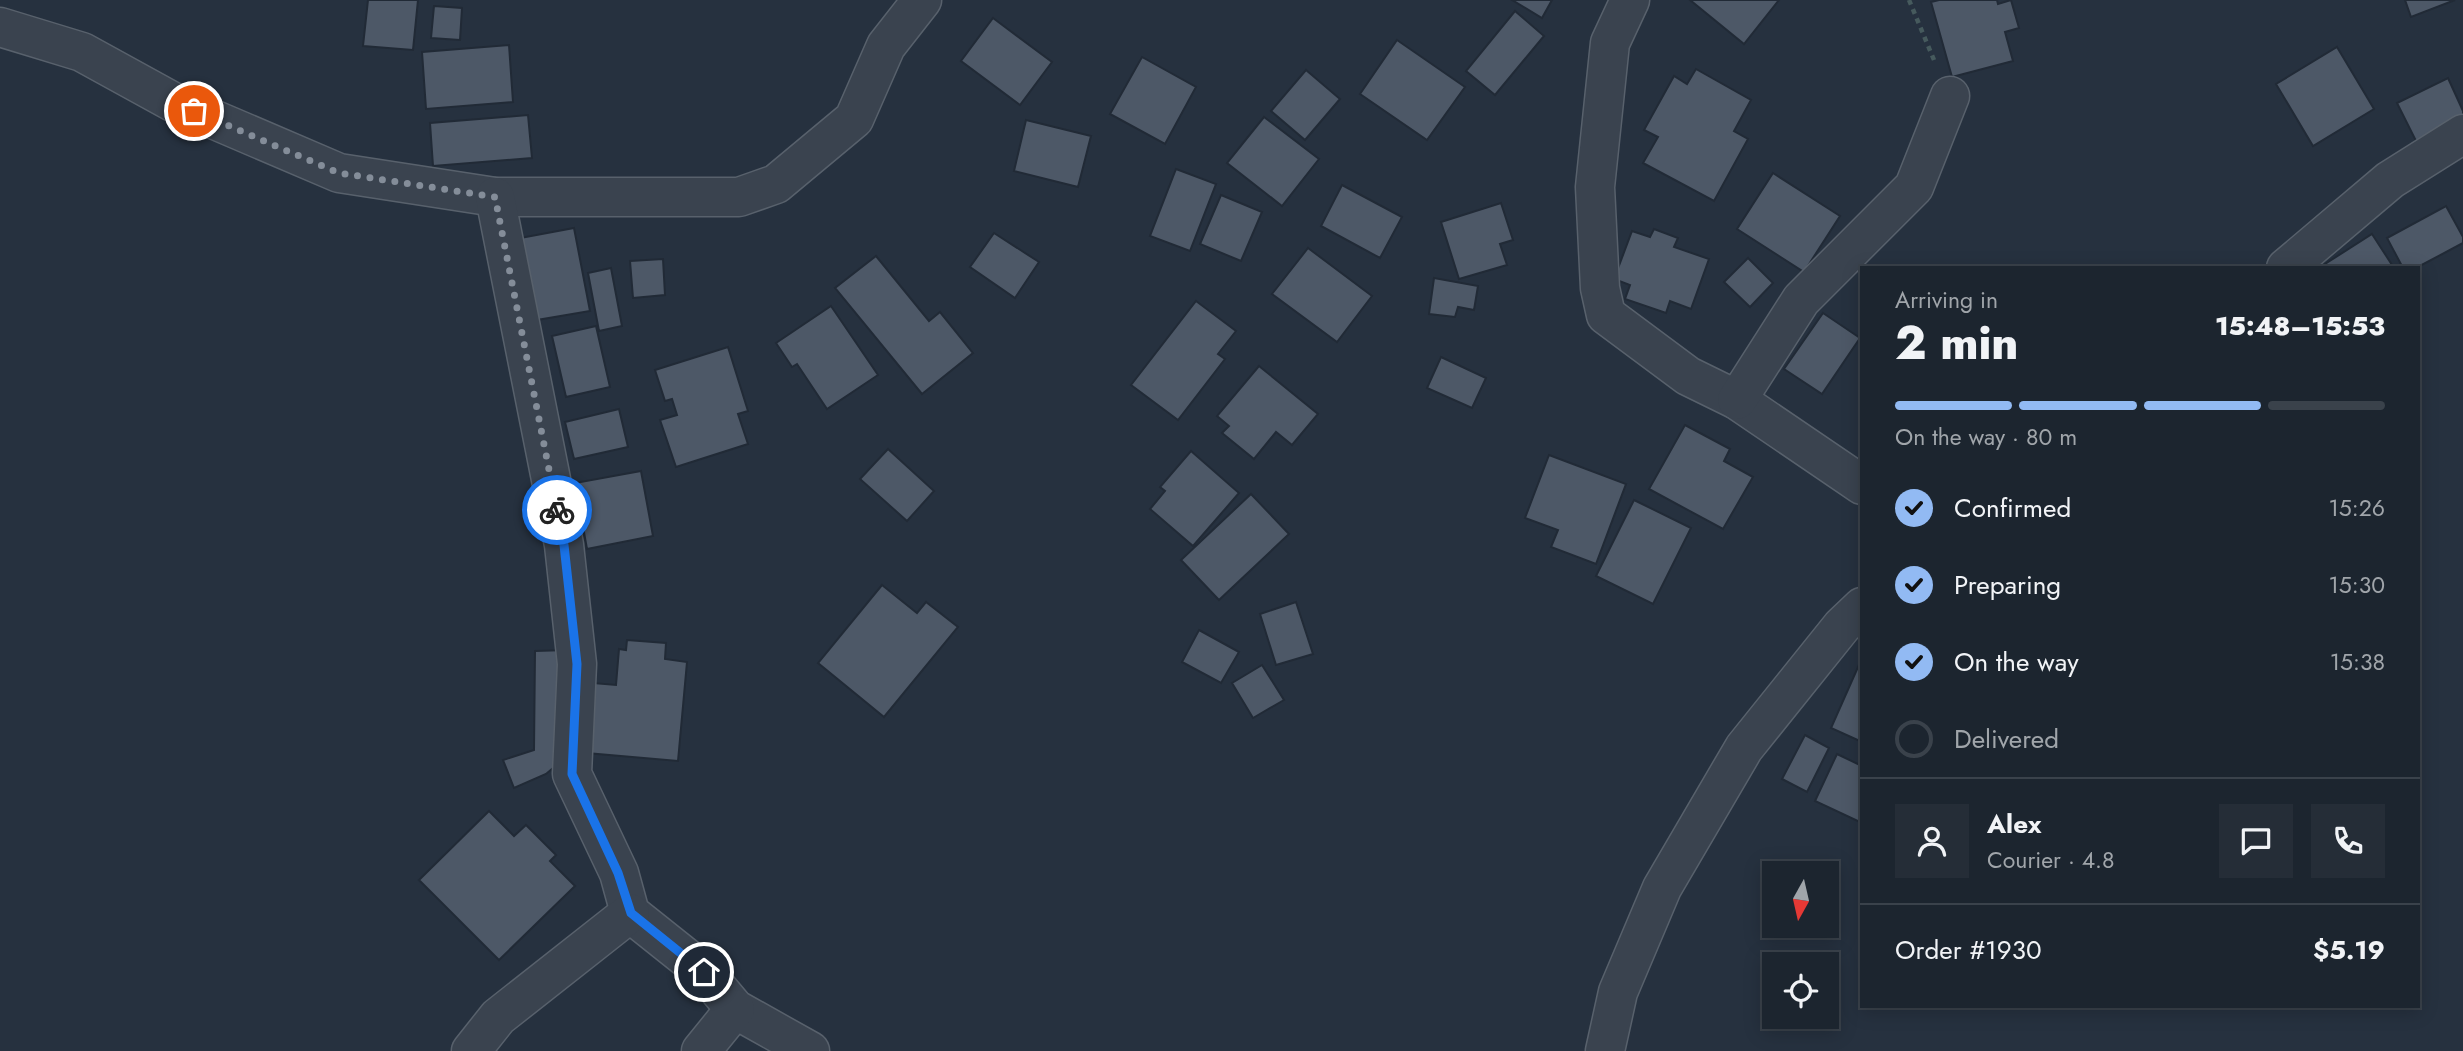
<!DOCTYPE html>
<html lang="en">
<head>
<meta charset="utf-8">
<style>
  :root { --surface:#1c252f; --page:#252d37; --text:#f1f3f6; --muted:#a0a5aa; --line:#3a424b; --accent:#92baf3 }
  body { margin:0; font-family:Jost,sans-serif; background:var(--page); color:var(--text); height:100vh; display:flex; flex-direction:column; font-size:26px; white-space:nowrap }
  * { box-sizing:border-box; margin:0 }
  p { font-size:23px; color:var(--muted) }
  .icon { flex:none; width:38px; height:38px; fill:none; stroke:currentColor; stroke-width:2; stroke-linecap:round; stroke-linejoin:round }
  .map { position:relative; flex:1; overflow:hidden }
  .drawer { position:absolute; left:1860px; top:266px; width:560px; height:742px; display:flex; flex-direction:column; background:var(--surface); border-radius:0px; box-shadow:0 4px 18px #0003,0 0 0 2px var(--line) }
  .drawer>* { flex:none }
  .needle { width:46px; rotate:188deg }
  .fabs { position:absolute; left:1762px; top:861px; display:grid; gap:14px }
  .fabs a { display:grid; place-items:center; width:77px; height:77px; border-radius:0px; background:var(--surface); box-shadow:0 4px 18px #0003,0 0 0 2px var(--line); font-size:35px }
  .pin { position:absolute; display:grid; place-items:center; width:60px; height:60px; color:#fff; margin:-30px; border:4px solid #fff; border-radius:50%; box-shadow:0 2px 7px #0007 }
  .courier { position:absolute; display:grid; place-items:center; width:70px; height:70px; margin:-35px; border:5px solid #1a73e8; border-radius:50%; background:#fff; color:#222; box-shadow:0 2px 9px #0007 }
  .summary em { font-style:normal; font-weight:800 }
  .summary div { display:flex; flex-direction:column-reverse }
  .summary { display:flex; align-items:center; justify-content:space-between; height:119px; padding:0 35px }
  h1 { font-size:46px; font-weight:800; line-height:52px }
  .bar { display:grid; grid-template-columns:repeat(4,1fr); gap:10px 7px; align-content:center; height:84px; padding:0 35px }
  .bar i { height:9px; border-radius:5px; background:var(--line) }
  .bar .current { background:var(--accent) }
  .bar p { grid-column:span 4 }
  .line { display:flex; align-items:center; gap:18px; padding:0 35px; border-top:2px solid var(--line) }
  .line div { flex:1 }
  .round { display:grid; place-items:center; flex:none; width:74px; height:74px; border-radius:0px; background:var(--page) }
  ol { padding:0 35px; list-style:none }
  li { display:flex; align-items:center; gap:21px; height:77px }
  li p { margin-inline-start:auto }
  li .icon { padding:7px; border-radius:50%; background:var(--accent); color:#111; stroke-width:4 }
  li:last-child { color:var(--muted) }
  li i { width:38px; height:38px; border:4px solid var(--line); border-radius:50% }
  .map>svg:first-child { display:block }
</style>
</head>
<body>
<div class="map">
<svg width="2463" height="1051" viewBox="0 0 2463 1051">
  <rect width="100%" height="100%" fill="#26313f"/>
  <g fill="#4d5867" stroke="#212a36" stroke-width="2">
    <path d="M 368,0 L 418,0 L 413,50 L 363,46 Z"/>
    <path d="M 1512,0 L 1552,0 L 1542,18 Z"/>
    <path d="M 1690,0 L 1779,0 L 1744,44 Z"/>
    <path d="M 1939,0 L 1997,0 L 1998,4 L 2011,0 L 2019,28 L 2005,32 L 2013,61 L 1952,77 L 1931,2 Z"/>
    <path d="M 2405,0 L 2455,0 L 2411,17 Z"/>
    <path d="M 434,6 L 462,8 L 460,40 L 431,38 Z"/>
    <path d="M 1515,11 L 1544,36 L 1495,95 L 1466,71 Z"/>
    <path d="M 993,18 L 1052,62 L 1020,105 L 961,61 Z"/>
    <path d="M 1397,40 L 1465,87 L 1427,140 L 1360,94 Z"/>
    <path d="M 509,45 L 513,102 L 426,109 L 422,52 Z"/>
    <path d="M 2337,47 L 2374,109 L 2313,146 L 2276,84 Z"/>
    <path d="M 1142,57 L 1196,87 L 1165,144 L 1110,114 Z"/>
    <path d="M 1696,69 L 1751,100 L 1734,131 L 1748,139 L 1714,201 L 1643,163 L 1658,137 L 1644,130 L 1674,76 L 1687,84 Z"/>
    <path d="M 1306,70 L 1340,99 L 1305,140 L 1271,111 Z"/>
    <path d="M 2448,78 L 2463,111 L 2463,121 L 2417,143 L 2397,103 Z"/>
    <path d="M 528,115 L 532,158 L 433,166 L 430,123 Z"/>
    <path d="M 1264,117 L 1319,159 L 1282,206 L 1227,163 Z"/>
    <path d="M 1026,120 L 1091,136 L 1078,187 L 1014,171 Z"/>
    <path d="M 1176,169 L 1216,184 L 1190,251 L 1150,236 Z"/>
    <path d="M 1773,173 L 1840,216 L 1804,272 L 1737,229 Z"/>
    <path d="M 1342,185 L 1402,217 L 1380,258 L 1321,226 Z"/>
    <path d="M 1221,195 L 1262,212 L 1241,261 L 1200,244 Z"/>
    <path d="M 1501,203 L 1513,240 L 1500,244 L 1507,265 L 1459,279 L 1441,222 Z"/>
    <path d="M 2446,206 L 2463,237 L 2463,243 L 2416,268 L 2403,268 L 2387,238 Z"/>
    <path d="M 574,228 L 590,311 L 531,321 L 515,239 Z"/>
    <path d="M 1654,229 L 1678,238 L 1674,247 L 1709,259 L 1691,309 L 1670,301 L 1666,313 L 1625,299 L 1630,285 L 1614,279 L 1632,231 L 1650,237 Z"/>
    <path d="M 994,233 L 1039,262 L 1015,298 L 970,267 Z"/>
    <path d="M 2372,234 L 2394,268 L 2328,268 L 2325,264 Z"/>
    <path d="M 1308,248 L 1372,296 L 1337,342 L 1272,294 Z"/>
    <path d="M 876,256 L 929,321 L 940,312 L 973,353 L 922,394 L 835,288 Z"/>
    <path d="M 1748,258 L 1773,283 L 1750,307 L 1724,282 Z"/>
    <path d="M 663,259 L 665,295 L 633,298 L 630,261 Z"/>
    <path d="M 611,268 L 622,326 L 599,331 L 588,273 Z"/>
    <path d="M 1434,278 L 1478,286 L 1474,310 L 1458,307 L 1455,317 L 1429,314 Z"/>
    <path d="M 1196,301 L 1236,331 L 1218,354 L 1225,359 L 1178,420 L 1131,385 Z"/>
    <path d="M 831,306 L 878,375 L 827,409 L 797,364 L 792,367 L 776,343 Z"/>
    <path d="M 1823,313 L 1860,338 L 1822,394 L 1784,369 Z"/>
    <path d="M 596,326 L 610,387 L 566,397 L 552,336 Z"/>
    <path d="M 728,347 L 748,411 L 738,414 L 748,444 L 676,467 L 660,420 L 677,415 L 672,399 L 665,401 L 655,370 Z"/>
    <path d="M 1441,357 L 1486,378 L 1472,408 L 1427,388 Z"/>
    <path d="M 1259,366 L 1318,414 L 1292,445 L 1276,432 L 1254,459 L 1222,433 L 1229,426 L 1217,416 Z"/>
    <path d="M 619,409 L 628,447 L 574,459 L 565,422 Z"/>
    <path d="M 1685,425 L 1730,449 L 1724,461 L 1753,477 L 1723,529 L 1649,489 Z"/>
    <path d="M 888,449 L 934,491 L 907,521 L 860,479 Z"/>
    <path d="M 1191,451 L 1239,493 L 1193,546 L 1150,509 L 1165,491 L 1160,487 Z"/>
    <path d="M 1549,455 L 1626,484 L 1596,564 L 1551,547 L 1558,530 L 1525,518 Z"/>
    <path d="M 641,471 L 653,536 L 587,549 L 575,483 Z"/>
    <path d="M 1251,494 L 1289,534 L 1219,600 L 1181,560 Z"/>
    <path d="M 1634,500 L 1691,528 L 1653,604 L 1596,576 Z"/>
    <path d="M 882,585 L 917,613 L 926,602 L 958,627 L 884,717 L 818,663 Z"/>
    <path d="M 1296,602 L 1313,654 L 1276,665 L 1260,614 Z"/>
    <path d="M 1199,630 L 1239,652 L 1221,683 L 1182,662 Z"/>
    <path d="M 627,640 L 666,643 L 665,659 L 687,662 L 678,761 L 575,752 L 581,682 L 616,685 L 619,649 L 626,650 Z"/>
    <path d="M 567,650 L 566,757 L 546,774 L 514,788 L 503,760 L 534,750 L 535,651 Z"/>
    <path d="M 1862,658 L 1862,742 L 1831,728 Z"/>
    <path d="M 1262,665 L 1284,700 L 1253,718 L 1232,683 Z"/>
    <path d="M 1805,735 L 1829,748 L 1807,792 L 1782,779 Z"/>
    <path d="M 1837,754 L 1862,766 L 1862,823 L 1815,801 Z"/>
    <path d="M 489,811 L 514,836 L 526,825 L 556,855 L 550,861 L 575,886 L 499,960 L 419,880 Z"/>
  </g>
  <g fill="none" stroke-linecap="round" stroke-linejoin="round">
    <g stroke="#58616c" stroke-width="41">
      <g id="minor">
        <path d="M 1630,0 L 1610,43 L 1595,187 L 1600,288 L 1606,315 L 1688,376 L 1737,400 L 1862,485"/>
        <path d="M 0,27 L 82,52 L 173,102 L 339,173 L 495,197 L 739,197 L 776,184 L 854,119 L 886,46 L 922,0"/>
        <path d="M 495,197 L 564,545 L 577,664 L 572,774 L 619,873 L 630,913 L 704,972 L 735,1009 L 810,1051"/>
        <path d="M 2286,268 L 2390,180 L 2463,134"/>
        <path d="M 1737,400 L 1801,300 L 1914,187 L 1950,96"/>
        <path d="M 471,1051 L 498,1017 L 630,913"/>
        <path d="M 701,1051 L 735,1009"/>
        <path d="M 1605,1051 L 1618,992 L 1662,888 L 1744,748 L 1842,626 L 1862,607"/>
      </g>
    </g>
    <path stroke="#465a5d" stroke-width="4.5" stroke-dasharray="5 5" stroke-linecap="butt" d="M 1909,0 L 1934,60"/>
    <use href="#minor" stroke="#3a434f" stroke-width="38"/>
  </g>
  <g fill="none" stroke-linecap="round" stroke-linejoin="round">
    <path stroke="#848d99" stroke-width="7" stroke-dasharray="0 12.6" d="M 194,111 L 339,173 L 495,197 L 557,510"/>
    <path stroke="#1a73e8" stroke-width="9" d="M 557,510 L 564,545 L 577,664 L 572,774 L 618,873 L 631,913 L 704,972"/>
  </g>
</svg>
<div class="fabs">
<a><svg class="needle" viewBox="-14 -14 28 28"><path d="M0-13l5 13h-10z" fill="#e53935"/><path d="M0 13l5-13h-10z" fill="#a0a5aa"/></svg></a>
<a><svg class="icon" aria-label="locate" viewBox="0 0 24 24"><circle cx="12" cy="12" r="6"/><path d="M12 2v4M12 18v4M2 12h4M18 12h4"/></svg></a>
</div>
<div class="pin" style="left:194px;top:111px;background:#ea580c"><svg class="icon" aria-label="bag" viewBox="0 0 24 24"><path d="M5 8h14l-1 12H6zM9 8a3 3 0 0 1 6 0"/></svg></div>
<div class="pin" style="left:704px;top:972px;background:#1f2937"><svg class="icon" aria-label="home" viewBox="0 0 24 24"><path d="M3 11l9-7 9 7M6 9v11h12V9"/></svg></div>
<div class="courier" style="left:557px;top:510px"><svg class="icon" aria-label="bike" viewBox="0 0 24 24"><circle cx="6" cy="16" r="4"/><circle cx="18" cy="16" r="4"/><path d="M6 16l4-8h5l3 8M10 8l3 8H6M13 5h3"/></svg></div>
<section class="drawer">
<div class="summary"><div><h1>2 min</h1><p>Arriving in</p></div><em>15:48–15:53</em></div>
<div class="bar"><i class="current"></i><i class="current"></i><i class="current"></i><i></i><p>On the way · 80 m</p></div>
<ol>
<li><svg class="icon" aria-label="check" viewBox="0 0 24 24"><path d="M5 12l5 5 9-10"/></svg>Confirmed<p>15:26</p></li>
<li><svg class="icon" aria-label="check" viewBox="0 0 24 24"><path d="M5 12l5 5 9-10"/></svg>Preparing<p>15:30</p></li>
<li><svg class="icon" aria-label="check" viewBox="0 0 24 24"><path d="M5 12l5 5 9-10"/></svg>On the way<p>15:38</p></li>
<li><i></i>Delivered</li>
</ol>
<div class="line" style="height:126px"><a class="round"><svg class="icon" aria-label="person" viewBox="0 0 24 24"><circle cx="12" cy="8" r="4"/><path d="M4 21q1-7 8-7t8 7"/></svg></a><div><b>Alex</b><p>Courier · 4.8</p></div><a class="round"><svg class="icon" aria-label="chat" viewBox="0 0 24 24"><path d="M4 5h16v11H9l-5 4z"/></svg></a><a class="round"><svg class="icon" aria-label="phone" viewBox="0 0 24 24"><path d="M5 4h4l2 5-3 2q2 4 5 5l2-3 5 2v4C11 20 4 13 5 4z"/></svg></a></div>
<div class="line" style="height:91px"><div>Order #1930</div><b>$5.19</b></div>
</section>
</div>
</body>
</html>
